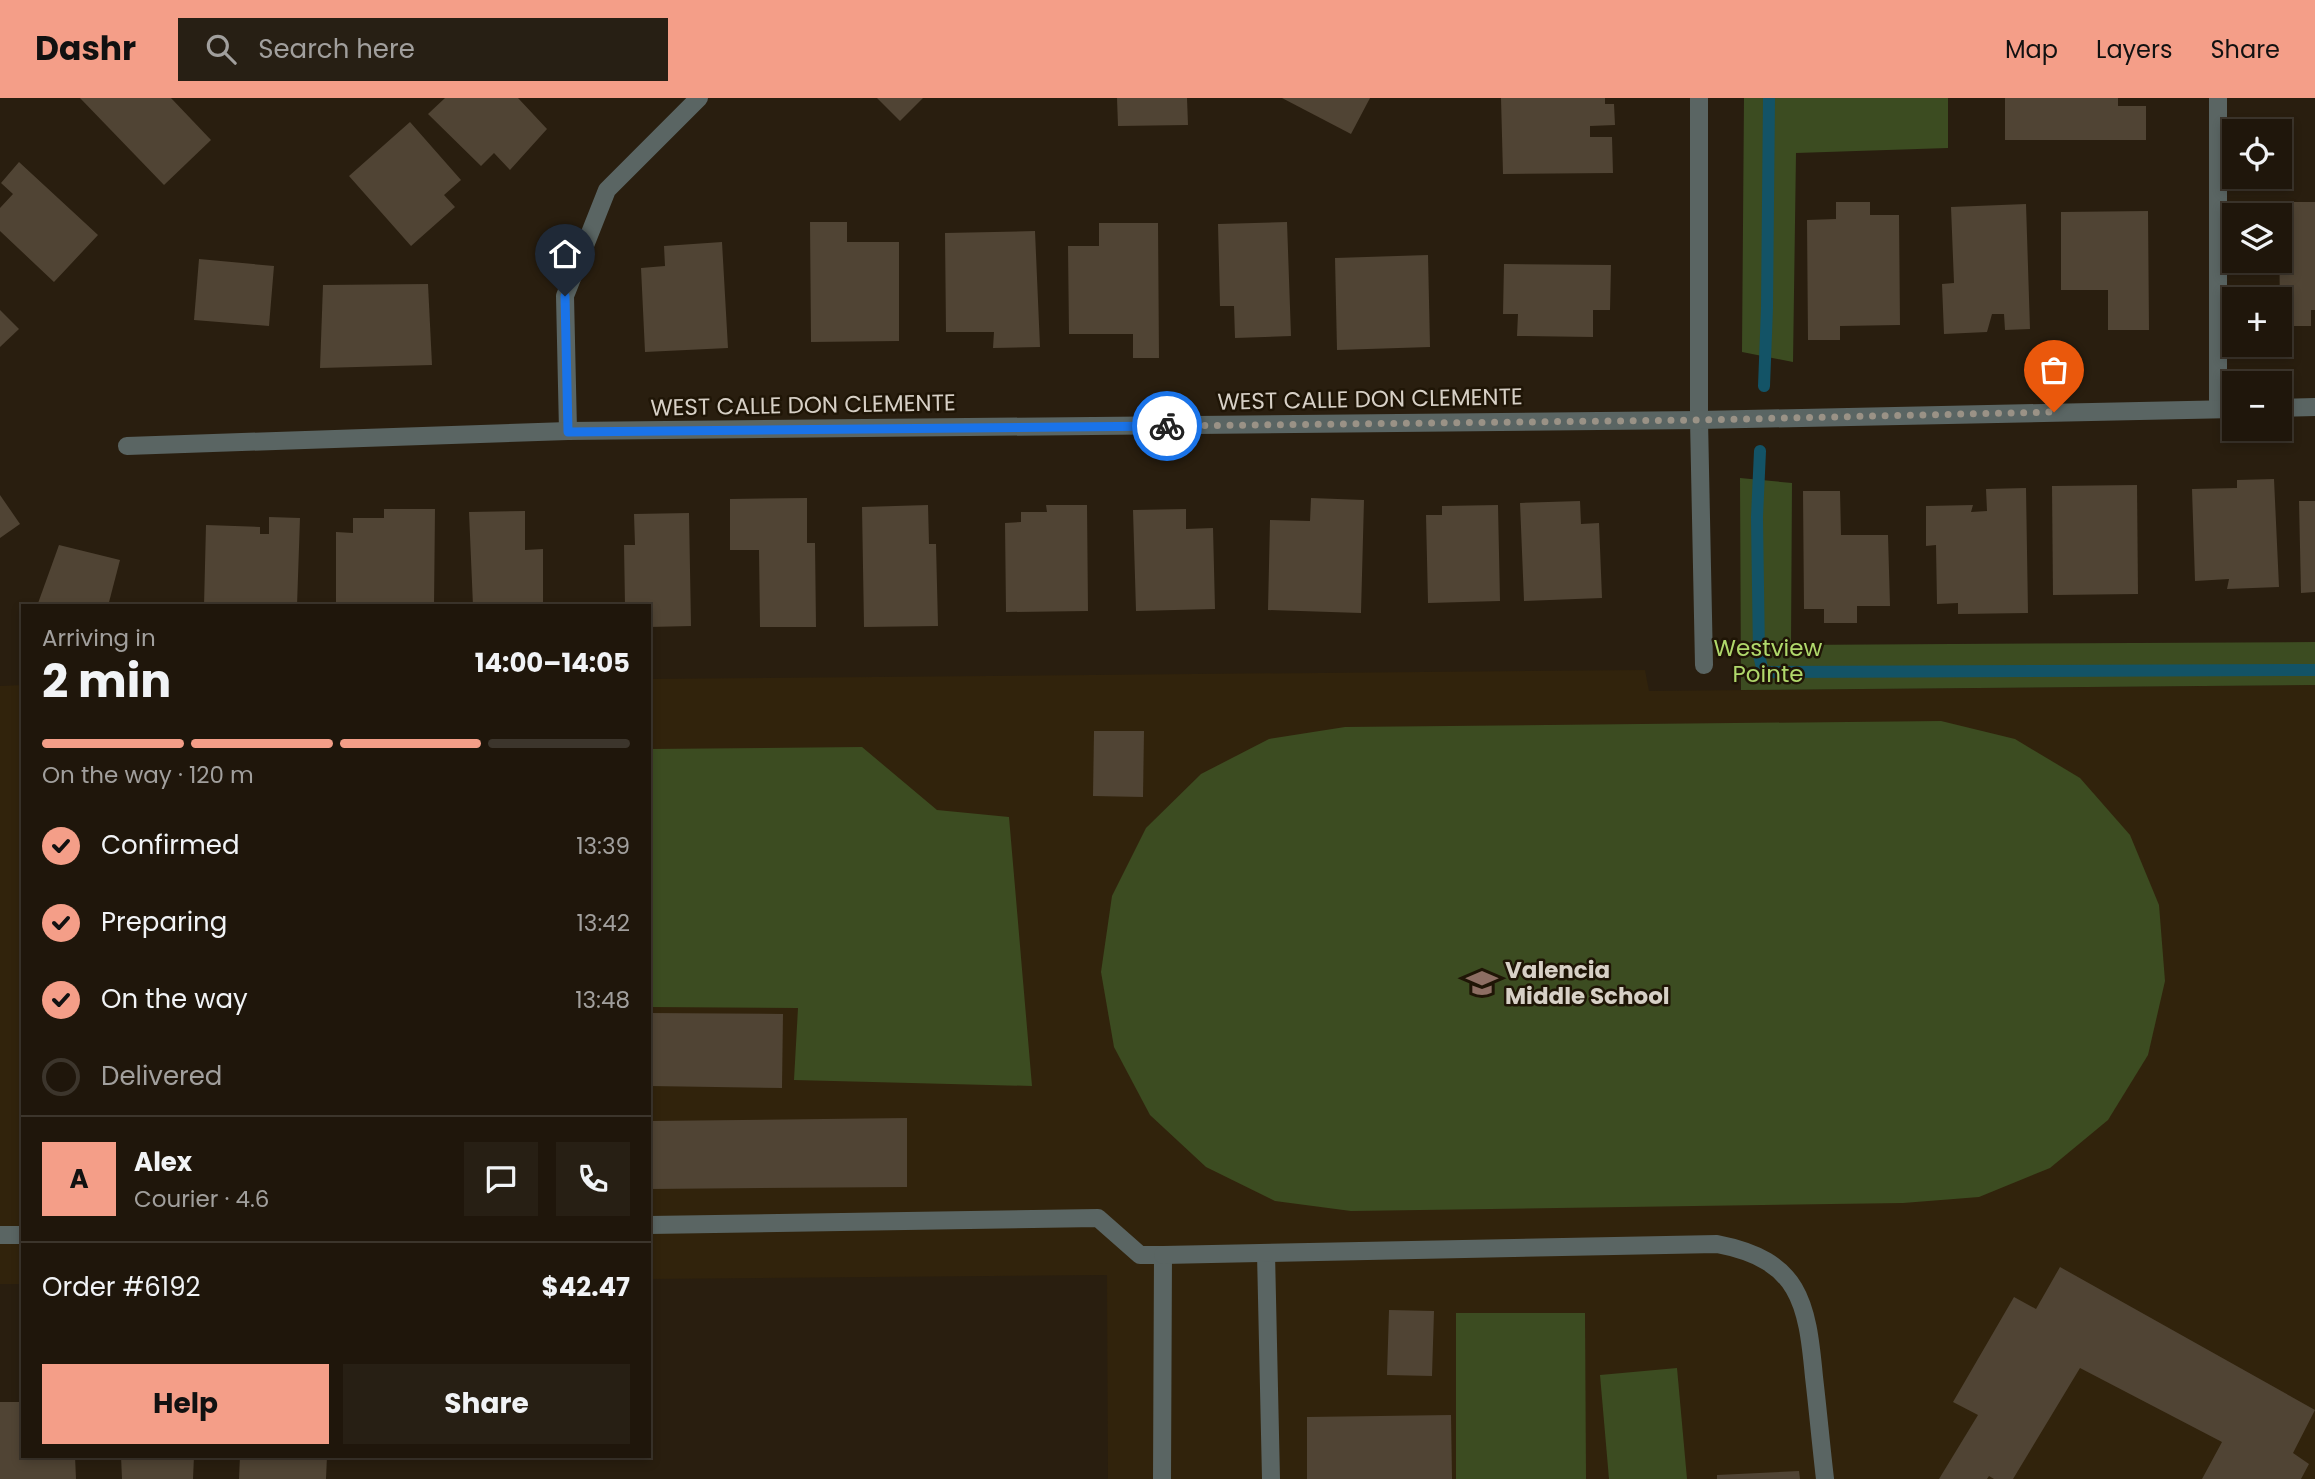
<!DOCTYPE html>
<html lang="en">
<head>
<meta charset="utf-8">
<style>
  :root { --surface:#1f160b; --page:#271f14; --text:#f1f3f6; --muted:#a19f9d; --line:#3c352c; --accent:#f49e88 }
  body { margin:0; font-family:Poppins,sans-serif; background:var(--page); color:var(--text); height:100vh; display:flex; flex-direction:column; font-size:26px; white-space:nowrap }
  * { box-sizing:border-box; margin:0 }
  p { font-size:23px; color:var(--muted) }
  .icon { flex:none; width:38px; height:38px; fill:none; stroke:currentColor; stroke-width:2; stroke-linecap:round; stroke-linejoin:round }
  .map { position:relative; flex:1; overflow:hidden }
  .sheet { position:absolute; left:21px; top:506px; width:630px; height:854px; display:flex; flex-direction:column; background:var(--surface); border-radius:0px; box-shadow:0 4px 10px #0003,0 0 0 2px var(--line) }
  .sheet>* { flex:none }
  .fabs { position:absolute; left:2222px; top:21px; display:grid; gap:14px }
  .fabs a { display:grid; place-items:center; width:70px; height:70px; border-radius:0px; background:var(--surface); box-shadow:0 4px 10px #0003,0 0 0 2px var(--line); font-size:35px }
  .pin { position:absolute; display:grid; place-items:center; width:60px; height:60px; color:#fff; margin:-72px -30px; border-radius:50% 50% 50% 0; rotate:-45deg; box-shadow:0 0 7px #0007 }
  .pin .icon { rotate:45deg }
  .courier { position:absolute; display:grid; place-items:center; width:70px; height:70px; margin:-35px; border:5px solid #1a73e8; border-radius:50%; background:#fff; color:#222; box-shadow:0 2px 9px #0007 }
  .head em { font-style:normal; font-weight:700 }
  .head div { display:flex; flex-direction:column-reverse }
  .head { display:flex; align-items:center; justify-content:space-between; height:119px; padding:0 21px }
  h1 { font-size:46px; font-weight:700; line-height:52px }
  .bar { display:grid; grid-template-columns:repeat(4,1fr); gap:10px 7px; align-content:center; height:84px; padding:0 21px }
  .bar i { height:9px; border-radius:5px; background:var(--line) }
  .bar .selected { background:var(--accent) }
  .bar p { grid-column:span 4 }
  .line { display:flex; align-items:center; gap:18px; padding:0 21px; border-top:2px solid var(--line) }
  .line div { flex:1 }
  .round { display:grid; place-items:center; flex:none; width:74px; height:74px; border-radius:0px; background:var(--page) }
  ol { padding:0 21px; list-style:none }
  li { display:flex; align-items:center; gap:21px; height:77px }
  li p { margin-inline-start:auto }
  li .icon { padding:7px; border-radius:50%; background:var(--accent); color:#111; stroke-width:4 }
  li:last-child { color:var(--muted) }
  li i { width:38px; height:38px; border:4px solid var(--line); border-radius:50% }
  .button { display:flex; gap:14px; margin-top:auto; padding:14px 21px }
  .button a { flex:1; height:80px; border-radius:0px; background:var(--accent); color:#111; font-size:28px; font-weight:700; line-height:80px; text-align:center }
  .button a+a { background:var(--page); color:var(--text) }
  header { display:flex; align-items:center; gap:42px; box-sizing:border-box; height:98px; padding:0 35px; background:var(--accent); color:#111 }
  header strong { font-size:33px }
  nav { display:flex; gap:38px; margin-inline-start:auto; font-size:24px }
  .search { width:490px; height:63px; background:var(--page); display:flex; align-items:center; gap:18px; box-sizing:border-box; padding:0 24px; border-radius:0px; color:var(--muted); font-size:26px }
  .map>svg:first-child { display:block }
</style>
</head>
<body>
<header>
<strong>Dashr</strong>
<div class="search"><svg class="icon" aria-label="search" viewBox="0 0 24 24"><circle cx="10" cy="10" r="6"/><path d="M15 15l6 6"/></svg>Search here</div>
<nav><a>Map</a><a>Layers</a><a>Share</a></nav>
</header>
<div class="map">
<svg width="2315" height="1381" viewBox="0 0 2315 1381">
  <rect width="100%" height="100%" fill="#291e0f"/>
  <g fill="#31230c">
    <path d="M 1645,572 L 1649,593 L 2315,587 L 2315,1381 L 1108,1381 L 1107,1177 L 649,1181 L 649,581 Z"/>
    <path d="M 23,587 L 23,1186 L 0,1186 L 0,588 Z"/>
  </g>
  <g fill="#3c4c21">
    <path d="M 1744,0 L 1948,0 L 1948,50 L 1796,55 L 1793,264 L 1742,254 Z"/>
    <path d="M 1740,380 L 1792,385 L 1791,547 L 2315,544 L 2315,587 L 1741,592 Z"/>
    <path d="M 1941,623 L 2015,641 L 2080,680 L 2130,737 L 2159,807 L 2165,883 L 2148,957 L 2108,1022 L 2050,1070 L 1979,1099 L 1903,1105 L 1351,1113 L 1275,1103 L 1206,1069 L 1150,1017 L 1114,949 L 1101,874 L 1112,798 L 1146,730 L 1201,676 L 1269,641 L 1345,629 Z"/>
    <path d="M 862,649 L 937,712 L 1009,719 L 1032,988 L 794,982 L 798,910 L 649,909 L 649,651 Z"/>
    <path d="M 1456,1215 L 1585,1215 L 1586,1381 L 1456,1381 Z"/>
    <path d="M 1677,1270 L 1687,1381 L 1609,1381 L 1600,1277 Z"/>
  </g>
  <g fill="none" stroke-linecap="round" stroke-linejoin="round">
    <g stroke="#135366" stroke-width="12">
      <path d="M 1764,288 L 1767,210 L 1769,0"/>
      <path d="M 1760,353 L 1757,419 L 1759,557 L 1763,574 L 2315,572"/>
    </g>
  </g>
  <g fill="#504434">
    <path d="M 80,0 L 171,0 L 211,42 L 164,87 Z"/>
    <path d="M 445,0 L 518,0 L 547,31 L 510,72 L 494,55 L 481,68 L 428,16 Z"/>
    <path d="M 877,0 L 923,0 L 900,23 Z"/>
    <path d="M 1117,0 L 1187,0 L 1188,27 L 1118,28 Z"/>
    <path d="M 1282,0 L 1370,0 L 1351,36 Z"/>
    <path d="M 1501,0 L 1605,0 L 1605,6 L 1614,6 L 1615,27 L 1590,28 L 1590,39 L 1612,39 L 1613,75 L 1503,76 Z"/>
    <path d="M 2005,0 L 2118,0 L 2118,8 L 2146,8 L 2146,42 L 2005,42 Z"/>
    <path d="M 410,24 L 461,82 L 444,97 L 455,109 L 411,148 L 349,78 Z"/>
    <path d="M 19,64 L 98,137 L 54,184 L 0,133 L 0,110 L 13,96 L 1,85 Z"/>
    <path d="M 1836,104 L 1870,104 L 1870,117 L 1899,117 L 1900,227 L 1840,228 L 1840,242 L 1808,242 L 1807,122 L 1836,121 Z"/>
    <path d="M 2279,104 L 2315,104 L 2315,212 L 2311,212 L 2311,228 L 2280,228 Z"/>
    <path d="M 2026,106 L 2030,231 L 2005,232 L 2004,216 L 1992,216 L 1987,234 L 1944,236 L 1942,186 L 1954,185 L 1951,109 Z"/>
    <path d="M 2148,113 L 2149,232 L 2108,232 L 2108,192 L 2061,192 L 2061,114 Z"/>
    <path d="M 810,124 L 847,124 L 847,144 L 899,144 L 899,243 L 811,244 Z"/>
    <path d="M 1287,124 L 1291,238 L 1235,240 L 1234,208 L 1220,208 L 1218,126 Z"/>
    <path d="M 1099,125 L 1158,125 L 1159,260 L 1133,260 L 1133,236 L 1069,236 L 1068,148 L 1099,148 Z"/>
    <path d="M 1035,133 L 1040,249 L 993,250 L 994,234 L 946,234 L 945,135 Z"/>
    <path d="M 722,144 L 728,250 L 645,254 L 641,170 L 665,168 L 664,148 Z"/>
    <path d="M 1428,157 L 1430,249 L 1337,252 L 1335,160 Z"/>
    <path d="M 199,161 L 274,168 L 269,228 L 194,222 Z"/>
    <path d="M 1504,166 L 1611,167 L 1610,212 L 1593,212 L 1593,239 L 1517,238 L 1518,216 L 1503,216 Z"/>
    <path d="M 428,186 L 432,267 L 320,270 L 323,187 Z"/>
    <path d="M 0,212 L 19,231 L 0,249 Z"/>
    <path d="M 2274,381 L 2279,489 L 2227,491 L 2229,481 L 2195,483 L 2192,391 L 2237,390 L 2237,382 Z"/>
    <path d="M 2137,387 L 2138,496 L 2053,497 L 2052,388 Z"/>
    <path d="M 2026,390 L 2028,515 L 1958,516 L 1958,505 L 1937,506 L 1936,447 L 1926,448 L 1926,408 L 1973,407 L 1971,414 L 1987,413 L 1986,391 Z"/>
    <path d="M 1803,393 L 1840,393 L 1841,437 L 1888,437 L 1890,508 L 1857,508 L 1857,525 L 1824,525 L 1824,511 L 1804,511 Z"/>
    <path d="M 0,397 L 20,426 L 0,440 Z"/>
    <path d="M 807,400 L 807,445 L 815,445 L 816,529 L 760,529 L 759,452 L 730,452 L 730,401 Z"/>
    <path d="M 1311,400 L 1364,402 L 1361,515 L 1268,512 L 1270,422 L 1310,423 Z"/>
    <path d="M 1580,403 L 1581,426 L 1599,425 L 1602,500 L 1524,503 L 1520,405 Z"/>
    <path d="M 2299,403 L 2315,403 L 2315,494 L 2301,495 Z"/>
    <path d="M 928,407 L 929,446 L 936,446 L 938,528 L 864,529 L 862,409 Z"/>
    <path d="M 1046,407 L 1087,407 L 1088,513 L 1006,514 L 1005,425 L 1021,424 L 1021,414 L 1047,414 Z"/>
    <path d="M 1498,407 L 1500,503 L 1428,505 L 1426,417 L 1442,417 L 1442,408 Z"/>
    <path d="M 384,411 L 435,411 L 434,508 L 336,508 L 336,434 L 353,435 L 353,420 L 384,420 Z"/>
    <path d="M 1186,411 L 1186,431 L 1213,430 L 1215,511 L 1136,513 L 1133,412 Z"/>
    <path d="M 525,413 L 525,452 L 543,451 L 543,508 L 473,508 L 469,414 Z"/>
    <path d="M 689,415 L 691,528 L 649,529 L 649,508 L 625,508 L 624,447 L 635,447 L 634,416 Z"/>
    <path d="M 269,419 L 300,420 L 297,508 L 204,508 L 206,427 L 260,429 L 260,436 L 269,436 Z"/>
    <path d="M 59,447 L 120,462 L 108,508 L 37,508 Z"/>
    <path d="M 1094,633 L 1144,633 L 1143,699 L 1093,698 Z"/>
    <path d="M 649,915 L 783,916 L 782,990 L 649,988 Z"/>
    <path d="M 907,1020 L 907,1089 L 649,1091 L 649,1023 Z"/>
    <path d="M 2060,1169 L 2315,1312 L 2293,1355 L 2309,1366 L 2301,1381 L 2202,1381 L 2222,1344 L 2080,1270 L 2013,1381 L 1994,1381 L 1989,1378 L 1987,1381 L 1939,1381 L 1978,1317 L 1953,1304 L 2014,1199 L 2036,1211 Z"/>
    <path d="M 1389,1212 L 1434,1213 L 1432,1278 L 1387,1277 Z"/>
    <path d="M 0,1304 L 23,1304 L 23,1358 L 75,1358 L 76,1381 L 0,1381 Z"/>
    <path d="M 1451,1317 L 1452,1381 L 1307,1381 L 1307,1319 Z"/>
    <path d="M 121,1358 L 194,1358 L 193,1381 L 122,1381 Z"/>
    <path d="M 240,1358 L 327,1358 L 326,1381 L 239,1381 Z"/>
    <path d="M 1799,1373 L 1800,1381 L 1717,1381 L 1717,1377 Z"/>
  </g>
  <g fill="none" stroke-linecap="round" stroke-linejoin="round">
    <g stroke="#5a6563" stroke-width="18">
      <path d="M 1699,0 L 1699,322 L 1704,567"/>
      <path d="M 2218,0 L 2218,311"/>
      <path d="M 2280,310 L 2315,309"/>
      <path d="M 568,333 L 565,198 L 607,92 L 699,0"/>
      <path d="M 127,348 L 568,333 L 1699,322 L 2235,311"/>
      <path d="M 649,1127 L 1098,1120 L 1140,1157 L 1163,1157 L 1162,1381"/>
      <path d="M 0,1137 L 23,1137"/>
      <path d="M 1266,1155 L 1271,1381"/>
      <path d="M 1163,1157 L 1717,1146 C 1800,1162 1807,1204 1814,1279 C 1818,1313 1821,1347 1825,1381"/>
    </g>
  </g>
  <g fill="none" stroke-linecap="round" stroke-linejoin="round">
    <path stroke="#9a9286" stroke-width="7" stroke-dasharray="0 12.6" d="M 1167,328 L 1699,322 L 2054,314"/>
    <path stroke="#1a73e8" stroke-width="9" d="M 565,198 L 568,334 L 1167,328"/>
  </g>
  <defs>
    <g id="school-bare" transform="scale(2.415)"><path d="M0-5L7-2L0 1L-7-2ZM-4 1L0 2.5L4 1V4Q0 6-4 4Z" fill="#8d6e63" stroke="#1f1506" stroke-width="2.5" paint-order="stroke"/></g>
  </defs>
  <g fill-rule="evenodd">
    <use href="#school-bare" x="1482" y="885"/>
  </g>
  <g text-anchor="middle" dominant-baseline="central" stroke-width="5" stroke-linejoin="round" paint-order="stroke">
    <g font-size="23" fill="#d7d0c6" stroke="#1f1506">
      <text transform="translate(1370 301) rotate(-1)">WEST CALLE DON CLEMENTE</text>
      <text transform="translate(803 307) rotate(-1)">WEST CALLE DON CLEMENTE</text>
    </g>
    <g font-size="23" fill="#b0d86b" stroke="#1f1506">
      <text x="1768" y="550">Westview<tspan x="1768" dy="26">Pointe</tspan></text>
    </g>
    <g font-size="23" font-weight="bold" fill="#d7d0c6" stroke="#1f1506" text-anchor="start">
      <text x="1505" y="872">Valencia<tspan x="1505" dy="26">Middle School</tspan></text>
    </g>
  </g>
</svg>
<div class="fabs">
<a><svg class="icon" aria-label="locate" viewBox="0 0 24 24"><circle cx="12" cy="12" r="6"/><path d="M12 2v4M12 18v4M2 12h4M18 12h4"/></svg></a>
<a><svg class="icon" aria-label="layers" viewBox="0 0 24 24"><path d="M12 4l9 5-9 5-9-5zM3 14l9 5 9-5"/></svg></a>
<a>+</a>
<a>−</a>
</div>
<div class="pin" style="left:2054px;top:314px;background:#ea580c"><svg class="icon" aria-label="bag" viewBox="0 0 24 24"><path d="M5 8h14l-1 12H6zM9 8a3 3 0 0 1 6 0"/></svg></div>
<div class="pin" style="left:565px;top:198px;background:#1f2937"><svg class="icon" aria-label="home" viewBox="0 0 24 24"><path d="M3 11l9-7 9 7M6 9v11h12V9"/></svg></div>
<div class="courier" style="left:1167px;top:328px"><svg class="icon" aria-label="bike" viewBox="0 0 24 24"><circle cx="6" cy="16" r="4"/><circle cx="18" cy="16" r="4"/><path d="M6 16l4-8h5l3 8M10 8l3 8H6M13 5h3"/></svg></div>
<section class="sheet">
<div class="head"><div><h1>2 min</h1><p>Arriving in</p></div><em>14:00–14:05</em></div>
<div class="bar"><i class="selected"></i><i class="selected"></i><i class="selected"></i><i></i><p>On the way · 120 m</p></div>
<ol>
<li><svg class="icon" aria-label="check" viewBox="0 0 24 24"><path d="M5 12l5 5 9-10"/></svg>Confirmed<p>13:39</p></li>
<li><svg class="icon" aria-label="check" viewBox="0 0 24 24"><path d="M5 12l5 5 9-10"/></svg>Preparing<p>13:42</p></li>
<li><svg class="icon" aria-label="check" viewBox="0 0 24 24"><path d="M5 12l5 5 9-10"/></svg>On the way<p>13:48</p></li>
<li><i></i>Delivered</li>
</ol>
<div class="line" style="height:126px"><b class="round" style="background:var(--accent);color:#111">A</b><div><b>Alex</b><p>Courier · 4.6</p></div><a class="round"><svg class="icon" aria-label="chat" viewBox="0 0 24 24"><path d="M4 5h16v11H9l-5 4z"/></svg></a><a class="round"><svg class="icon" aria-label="phone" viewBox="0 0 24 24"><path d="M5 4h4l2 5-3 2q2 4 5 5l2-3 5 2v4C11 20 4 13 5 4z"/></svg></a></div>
<div class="line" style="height:91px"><div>Order #6192</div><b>$42.47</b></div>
<div class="button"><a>Help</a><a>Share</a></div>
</section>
</div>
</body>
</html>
